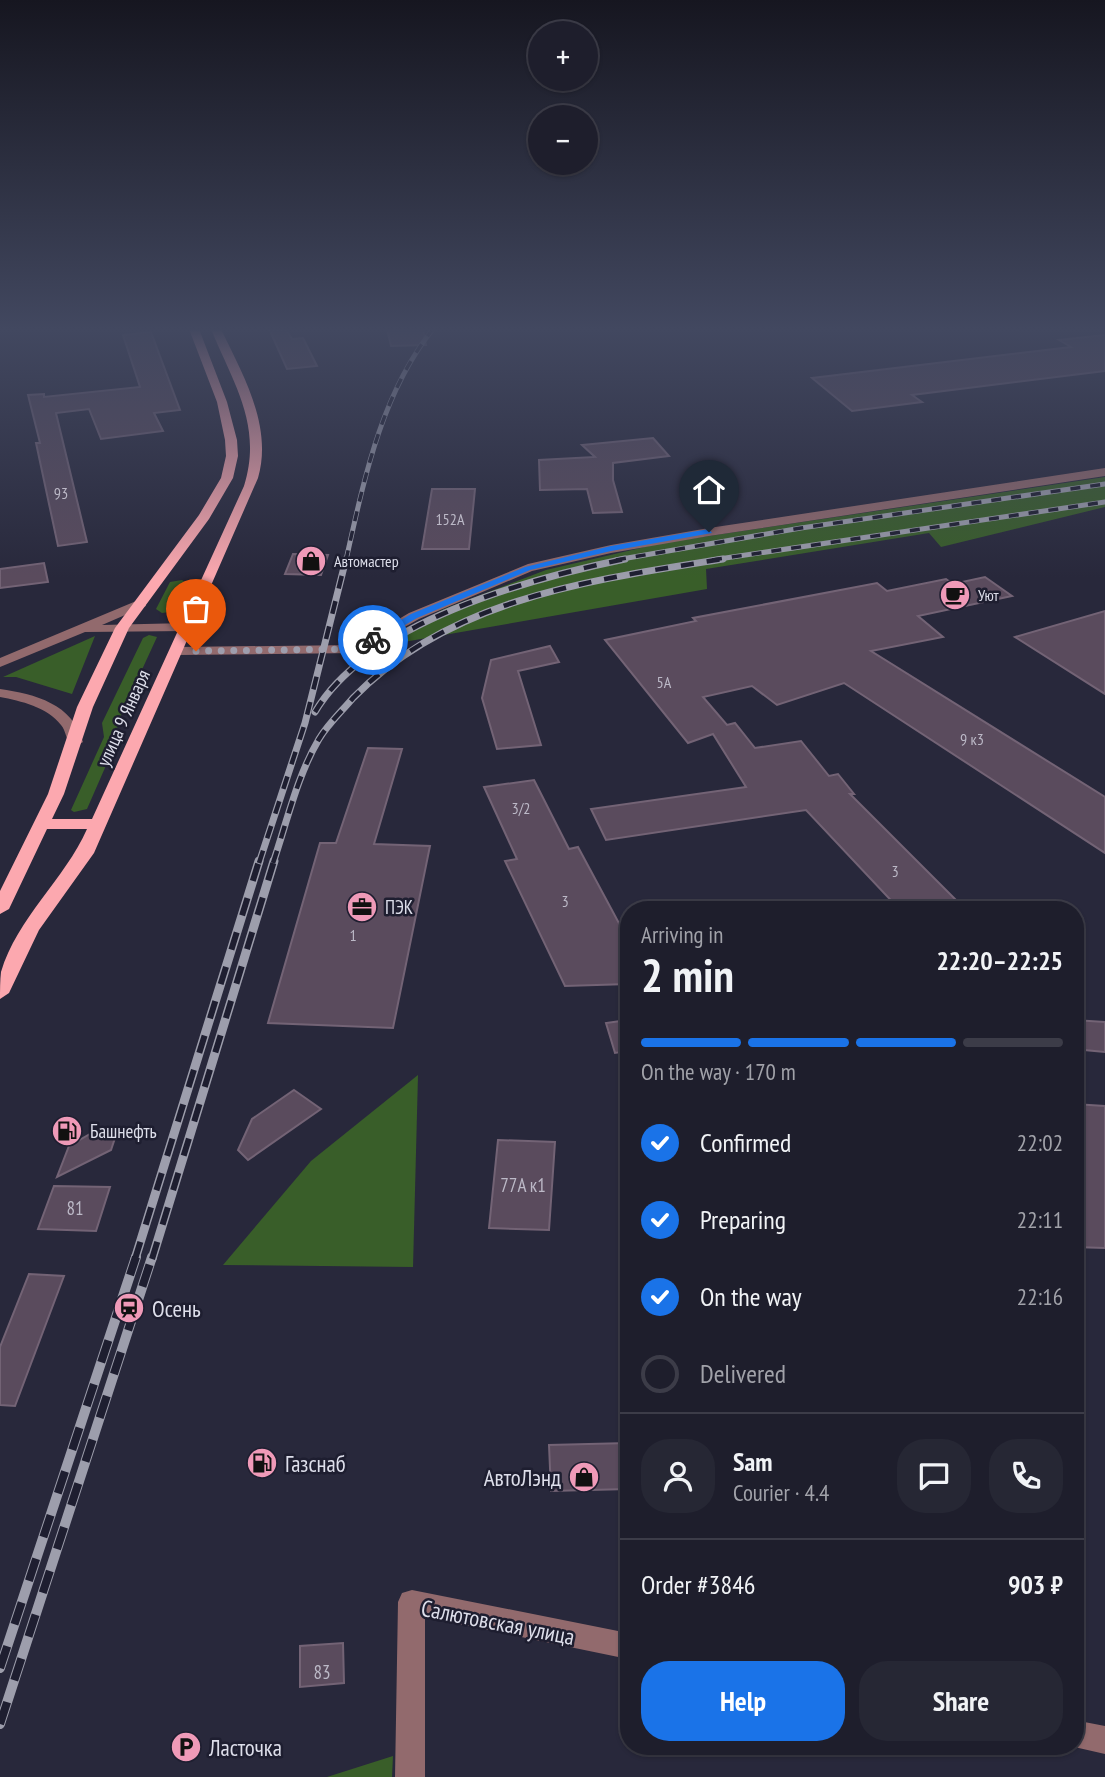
<!DOCTYPE html>
<html lang="en">
<head>
<meta charset="utf-8">
<style>
  :root { --surface:#1e1e2c; --page:#262734; --text:#f1f3f6; --muted:#a1a2a9; --line:#3c3c48; --accent:#1a73e8 }
  body { margin:0; font-family:"PT Sans Narrow",sans-serif; background:var(--page); color:var(--text); height:100vh; display:flex; flex-direction:column; font-size:26px; white-space:nowrap }
  * { box-sizing:border-box; margin:0 }
  p { font-size:23px; color:var(--muted) }
  .icon { flex:none; width:38px; height:38px; fill:none; stroke:currentColor; stroke-width:2; stroke-linecap:round; stroke-linejoin:round }
  .map { position:relative; flex:1; overflow:hidden }
  .details { position:absolute; left:620px; top:901px; width:464px; height:854px; display:flex; flex-direction:column; background:var(--surface); border-radius:28px; box-shadow:0 2px 5px #0004,0 0 0 2px var(--line) }
  .details>* { flex:none }
  .tools { position:absolute; left:528px; top:21px; display:grid; gap:14px }
  .tools a { display:grid; place-items:center; width:70px; height:70px; border-radius:50%; background:var(--surface); box-shadow:0 2px 5px #0004,0 0 0 2px var(--line); font-size:35px }
  .pin { position:absolute; display:grid; place-items:center; width:60px; height:60px; color:#fff; margin:-72px -30px; border-radius:50% 50% 50% 0; rotate:-45deg; box-shadow:0 0 7px #0007 }
  .pin .icon { rotate:45deg }
  .courier { position:absolute; display:grid; place-items:center; width:70px; height:70px; margin:-35px; border:5px solid #1a73e8; border-radius:50%; background:#fff; color:#222; box-shadow:0 2px 9px #0007 }
  .overview em { font-style:normal; font-weight:700 }
  .overview div { display:flex; flex-direction:column-reverse }
  .overview { display:flex; align-items:center; justify-content:space-between; height:119px; padding:0 21px }
  h1 { font-size:46px; font-weight:700; line-height:52px }
  .bar { display:grid; grid-template-columns:repeat(4,1fr); gap:10px 7px; align-content:center; height:84px; padding:0 21px }
  .bar i { height:9px; border-radius:5px; background:var(--line) }
  .bar .selected { background:var(--accent) }
  .bar p { grid-column:span 4 }
  .line { display:flex; align-items:center; gap:18px; padding:0 21px; border-top:2px solid var(--line) }
  .line div { flex:1 }
  .round { display:grid; place-items:center; flex:none; width:74px; height:74px; border-radius:28px; background:var(--page) }
  ol { padding:0 21px; list-style:none }
  li { display:flex; align-items:center; gap:21px; height:77px }
  li p { margin-inline-start:auto }
  li .icon { padding:7px; border-radius:50%; background:var(--accent); color:#fff; stroke-width:4 }
  li:last-child { color:var(--muted) }
  li i { width:38px; height:38px; border:4px solid var(--line); border-radius:50% }
  .primary-button { display:flex; gap:14px; margin-top:auto; padding:14px 21px }
  .primary-button a { flex:1; height:80px; border-radius:28px; background:var(--accent); color:#fff; font-size:28px; font-weight:700; line-height:80px; text-align:center }
  .primary-button a+a { background:var(--page); color:var(--text) }
  .map>svg:first-child { display:block }
</style>
</head>
<body>
<div class="map">
<svg width="1105" height="1777" viewBox="0 0 1105 1777">
  <rect width="100%" height="100%" fill="#28283b"/>
  <g fill="#395e29">
    <path d="M 1105,477 L 1105,507 L 941,547 L 929,533 L 706,569 L 707,589 L 398,643 L 394,636 L 444,609 L 546,570 L 662,543 Z"/>
    <path d="M 182,580 L 189,585 L 177,611 L 162,613 L 156,609 L 170,582 Z"/>
    <path d="M 149,635 L 157,637 L 117,724 L 118,738 L 87,809 L 74,812 L 71,810 L 104,737 L 102,723 L 143,638 Z"/>
    <path d="M 95,636 L 72,694 L 16,677 L 3,677 Z"/>
    <path d="M 418,1075 L 413,1267 L 223,1265 L 311,1161 Z"/>
    <path d="M 393,1756 L 392,1777 L 327,1777 Z"/>
  </g>
  <g fill="#5a4b5d" stroke="#736375" stroke-width="2">
    <path d="M 286,329 L 292,339 L 303,338 L 317,366 L 287,369 L 270,331 Z"/>
    <path d="M 387,329 L 423,329 L 426,345 L 391,346 Z"/>
    <path d="M 151,332 L 180,410 L 154,413 L 163,431 L 101,439 L 89,409 L 56,413 L 87,542 L 58,546 L 36,443 L 40,443 L 28,395 L 44,394 L 44,397 L 140,387 L 123,335 Z"/>
    <path d="M 1105,335 L 1105,371 L 912,395 L 922,402 L 852,411 L 812,378 L 1071,347 L 1059,340 Z"/>
    <path d="M 653,438 L 669,456 L 613,463 L 613,480 L 622,512 L 593,513 L 587,489 L 540,490 L 539,460 L 595,457 L 582,445 Z"/>
    <path d="M 432,489 L 475,489 L 469,549 L 422,549 Z"/>
    <path d="M 293,554 L 328,555 L 321,575 L 285,574 Z"/>
    <path d="M 44,563 L 48,582 L 0,588 L 0,569 Z"/>
    <path d="M 985,577 L 1012,596 L 918,616 L 943,637 L 871,651 L 1105,797 L 1105,853 L 844,683 L 777,705 L 752,686 L 703,697 L 727,725 L 735,723 L 755,748 L 801,741 L 829,776 L 838,774 L 854,794 L 850,794 L 966,910 L 900,910 L 806,810 L 606,840 L 591,809 L 746,787 L 713,734 L 688,743 L 605,640 L 696,621 L 693,618 L 877,583 L 887,591 L 946,579 L 953,584 Z"/>
    <path d="M 1105,611 L 1105,694 L 1015,637 Z"/>
    <path d="M 550,646 L 559,662 L 518,671 L 541,745 L 497,749 L 482,698 L 491,660 Z"/>
    <path d="M 368,748 L 402,749 L 374,844 L 430,846 L 393,1028 L 268,1023 L 320,843 L 336,843 Z"/>
    <path d="M 534,780 L 569,849 L 578,847 L 628,940 L 628,984 L 565,986 L 505,861 L 517,859 L 484,787 Z"/>
    <path d="M 628,1020 L 628,1051 L 615,1053 L 606,1023 Z"/>
    <path d="M 1074,1020 L 1105,1022 L 1105,1052 L 1074,1049 Z"/>
    <path d="M 294,1090 L 321,1109 L 248,1160 L 238,1150 L 252,1119 Z"/>
    <path d="M 1074,1104 L 1105,1106 L 1105,1248 L 1074,1247 Z"/>
    <path d="M 90,1134 L 116,1135 L 111,1150 L 57,1177 L 69,1146 Z"/>
    <path d="M 498,1140 L 555,1142 L 549,1230 L 489,1228 Z"/>
    <path d="M 54,1186 L 110,1187 L 96,1231 L 38,1229 Z"/>
    <path d="M 29,1274 L 64,1276 L 15,1406 L 0,1405 L 0,1347 Z"/>
    <path d="M 628,1443 L 628,1489 L 551,1491 L 549,1445 Z"/>
    <path d="M 343,1643 L 344,1683 L 300,1687 L 300,1646 Z"/>
  </g>
  <g fill="none" stroke-linecap="round" stroke-linejoin="round">
    <g fill="#926a6d" fill-rule="evenodd">
      <path d="M 1105,468 L 1105,476 L 709,536 L 611,553 L 532,571 L 419,619 L 358,653 L 177,655 L 170,651 L 177,647 L 355,645 L 409,613 L 528,564 L 611,545 L 709,528 Z"/>
      <path d="M 141,599 L 146,600 L 146,606 L 102,625 L 187,623 L 194,627 L 187,631 L 85,632 L 0,667 L 0,658 Z"/>
      <path d="M 0,689 C 35,694 73,704 83,742 L 75,747 L 70,745 C 66,739 66,731 61,725 C 47,707 21,701 0,697 Z"/>
      <path d="M 412,1590 L 628,1633 L 628,1659 L 425,1617 L 425,1777 L 395,1777 L 398,1602 L 402,1593 Z"/>
      <path d="M 1074,1720 L 1105,1726 L 1105,1754 L 1070,1746 L 1074,1746 Z"/>
    </g>
    <path fill="#fca8af" fill-rule="evenodd" d="M 189,329 L 199,329 L 227,402 L 237,440 L 238,456 L 233,478 L 209,519 L 129,628 L 93,707 L 64,794 L 52,819 L 92,819 L 244,486 C 263,425 233,383 211,329 L 221,329 C 243,375 273,426 258,478 L 94,853 L 39,930 L 9,993 L 0,999 C 0,991 0,980 1,972 C 17,918 65,879 87,829 L 47,829 L 9,909 L 0,914 L 0,891 L 48,794 L 77,707 L 115,628 L 199,515 L 221,478 L 226,456 L 225,440 L 217,402 Z"/>
    <g stroke="#9d9eac" stroke-width="5">
      <g id="rail-far3">
        <path d="M 346,560 C 364,480 381,394 433,329"/>
        <path d="M 616,560 L 801,528 L 1105,484"/>
        <path d="M 712,560 L 1105,502"/>
      </g>
    </g>
    <g stroke="#9d9eac" stroke-width="7">
      <g id="rail-far2">
        <path d="M 315,712 C 368,622 528,579 625,559"/>
        <path d="M 259,863 L 305,723 L 346,559"/>
        <path d="M 273,863 C 287,822 297,776 319,739 C 328,724 342,711 353,698 C 451,598 591,580 723,559"/>
      </g>
    </g>
    <g stroke="#9d9eac" stroke-width="9">
      <g id="rail-far1">
        <path d="M 135,1259 L 259,861"/>
        <path d="M 152,1259 L 274,861"/>
      </g>
    </g>
    <g stroke="#9d9eac" stroke-width="10">
      <g id="rail">
        <path d="M 0,1668 L 136,1257"/>
        <path d="M 0,1724 L 152,1257"/>
      </g>
    </g>
    <use href="#rail-far3" stroke="#1e1e30" stroke-width="3.5" stroke-dasharray="10" stroke-linecap="butt"/>
    <use href="#rail-far2" stroke="#1e1e30" stroke-width="4.5" stroke-dasharray="13" stroke-linecap="butt"/>
    <use href="#rail-far1" stroke="#1e1e30" stroke-width="6" stroke-dasharray="18" stroke-linecap="butt"/>
    <use href="#rail" stroke="#1e1e30" stroke-width="8" stroke-dasharray="23" stroke-linecap="butt"/>
  </g>
  <linearGradient id="sky" x2="0" y2="1"><stop stop-color="#161620"/><stop offset="0.57" stop-color="#424860"/><stop offset="1" stop-color="#424860" stop-opacity="0"/></linearGradient>
  <rect width="1105" height="578" fill="url(#sky)"/>
  <path fill="#1a73e8" d="M 709,529 L 712,533 L 611,551 L 530,570 L 417,618 L 376,642 L 368,640 L 411,614 L 525,567 L 611,546 Z"/>
  <g fill="none" stroke-linecap="round" stroke-linejoin="round">
    <path stroke="#9e9ead" stroke-width="7" stroke-dasharray="0 12.6" d="M 196,651 L 358,649 L 373,640"/>
  </g>
  <defs>
    <g id="shop-disc" transform="scale(1.575)"><circle r="9.5" fill="#ef9ab8" stroke="#1e1e30"/><path d="M-5-2.5h2.3a2.7 3.5 0 0 1 5.4 0H5L5.5 6h-11ZM-1.5-2.5h3a1.5 2.3 0 0 0-3 0Z" fill="#111"/></g>
    <g id="cafe-disc" transform="scale(1.575)"><circle r="9.5" fill="#ef9ab8" stroke="#1e1e30"/><path d="M-5.5-4.5H6V0H3Q3 3.5 0 3.5H-2.5Q-5.5 3.5-5.5 0ZM3-3.2v2h1.7v-2ZM-6 4.5H4V6H-6Z" fill="#111"/></g>
    <g id="office-disc" transform="scale(1.575)"><circle r="9.5" fill="#ef9ab8" stroke="#1e1e30"/><path d="M-6-3h4V-5.5h4V-3h4V5H-6ZM-1-4.5V-3h2v-1.5ZM-6 0V1H6V0Z" fill="#111"/></g>
    <g id="fuel-disc" transform="scale(1.575)"><circle r="9.5" fill="#ef9ab8" stroke="#1e1e30"/><path d="M-5.5-6h7V0h2V4h1.3V-2.5L3-4.5l.8-.8L6-3V5H2.5V1h-1V6h-7ZM-4.2-4.7v3.2H.2V-4.7Z" fill="#111"/></g>
    <g id="station-disc" transform="scale(1.575)"><circle r="9.5" fill="#ef9ab8" stroke="#1e1e30"/><path d="M-3-6H3Q5-6 5-4V2Q5 4 3 4L4.5 6H3L1.5 4h-3L-3 6H-4.5L-3 4Q-5 4-5 2V-4Q-5-6-3-6ZM-3.5-4v3h7v-3ZM-3.5 1v1.5H-2V1ZM2 1v1.5H3.5V1Z" fill="#111"/></g>
    <g id="parking-disc" transform="scale(1.575)"><circle r="9.5" fill="#ef9ab8" stroke="#1e1e30"/><path d="M-3.5-5.5H1a3.5 3.5 0 0 1 0 7H-1V5.5H-3.5ZM-1-3.4V-.6H.8a1.4 1.4 0 0 0 0-2.8Z" fill="#111"/></g>
  </defs>
  <g fill-rule="evenodd">
    <use href="#shop-disc" x="311" y="561"/>
    <use href="#cafe-disc" x="955" y="595"/>
    <use href="#office-disc" x="362" y="907"/>
    <use href="#fuel-disc" x="67" y="1131"/>
    <use href="#station-disc" x="129" y="1308"/>
    <use href="#fuel-disc" x="262" y="1463"/>
    <use href="#shop-disc" x="584" y="1477"/>
    <use href="#parking-disc" x="186" y="1747"/>
  </g>
  <g text-anchor="middle" dominant-baseline="central" stroke-width="5" stroke-linejoin="round" paint-order="stroke">
    <g font-size="16" fill="#bcb9c7">
      <text x="61" y="493">93</text>
      <text x="450" y="519">152А</text>
      <text x="664" y="682">5А</text>
      <text x="972" y="739">9 к3</text>
      <text x="521" y="808">3/2</text>
      <text x="895" y="871">3</text>
      <text x="565" y="901">3</text>
      <text x="353" y="935">1</text>
    </g>
    <g font-size="16" fill="#dddeea" stroke="#1e1e30" text-anchor="start">
      <text x="334" y="561">Автомастер</text>
      <text x="978" y="595">Уют</text>
    </g>
    <g font-size="19" fill="#dddeea" stroke="#1e1e30">
      <text transform="translate(123 718) rotate(-66)">улица 9 Января</text>
    </g>
    <g font-size="19" fill="#dddeea" stroke="#1e1e30" text-anchor="start">
      <text x="385" y="907">ПЭК</text>
      <text x="90" y="1131">Башнефть</text>
    </g>
    <g font-size="19" fill="#bcb9c7">
      <text x="523" y="1185">77А к1</text>
      <text x="75" y="1208">81</text>
      <text x="322" y="1672">83</text>
    </g>
    <g font-size="23" fill="#dddeea" stroke="#1e1e30" text-anchor="start">
      <text x="152" y="1308">Осень</text>
      <text x="285" y="1463">Газснаб</text>
      <text x="561" y="1477" text-anchor="end">АвтоЛэнд</text>
      <text x="209" y="1747">Ласточка</text>
    </g>
    <g font-size="23" fill="#dddeea" stroke="#1e1e30">
      <text transform="translate(498 1622) rotate(11)">Салютовская улица</text>
    </g>
  </g>
</svg>
<div class="tools">
<a>+</a>
<a>−</a>
</div>
<div class="pin" style="left:196px;top:651px;background:#ea580c"><svg class="icon" aria-label="bag" viewBox="0 0 24 24"><path d="M5 8h14l-1 12H6zM9 8a3 3 0 0 1 6 0"/></svg></div>
<div class="pin" style="left:709px;top:532px;background:#1f2937"><svg class="icon" aria-label="home" viewBox="0 0 24 24"><path d="M3 11l9-7 9 7M6 9v11h12V9"/></svg></div>
<div class="courier" style="left:373px;top:640px"><svg class="icon" aria-label="bike" viewBox="0 0 24 24"><circle cx="6" cy="16" r="4"/><circle cx="18" cy="16" r="4"/><path d="M6 16l4-8h5l3 8M10 8l3 8H6M13 5h3"/></svg></div>
<section class="details">
<div class="overview"><div><h1>2 min</h1><p>Arriving in</p></div><em>22:20–22:25</em></div>
<div class="bar"><i class="selected"></i><i class="selected"></i><i class="selected"></i><i></i><p>On the way · 170 m</p></div>
<ol>
<li><svg class="icon" aria-label="check" viewBox="0 0 24 24"><path d="M5 12l5 5 9-10"/></svg>Confirmed<p>22:02</p></li>
<li><svg class="icon" aria-label="check" viewBox="0 0 24 24"><path d="M5 12l5 5 9-10"/></svg>Preparing<p>22:11</p></li>
<li><svg class="icon" aria-label="check" viewBox="0 0 24 24"><path d="M5 12l5 5 9-10"/></svg>On the way<p>22:16</p></li>
<li><i></i>Delivered</li>
</ol>
<div class="line" style="height:126px"><a class="round"><svg class="icon" aria-label="person" viewBox="0 0 24 24"><circle cx="12" cy="8" r="4"/><path d="M4 21q1-7 8-7t8 7"/></svg></a><div><b>Sam</b><p>Courier · 4.4</p></div><a class="round"><svg class="icon" aria-label="chat" viewBox="0 0 24 24"><path d="M4 5h16v11H9l-5 4z"/></svg></a><a class="round"><svg class="icon" aria-label="phone" viewBox="0 0 24 24"><path d="M5 4h4l2 5-3 2q2 4 5 5l2-3 5 2v4C11 20 4 13 5 4z"/></svg></a></div>
<div class="line" style="height:91px"><div>Order #3846</div><b>903 ₽</b></div>
<div class="primary-button"><a>Help</a><a>Share</a></div>
</section>
</div>
</body>
</html>
